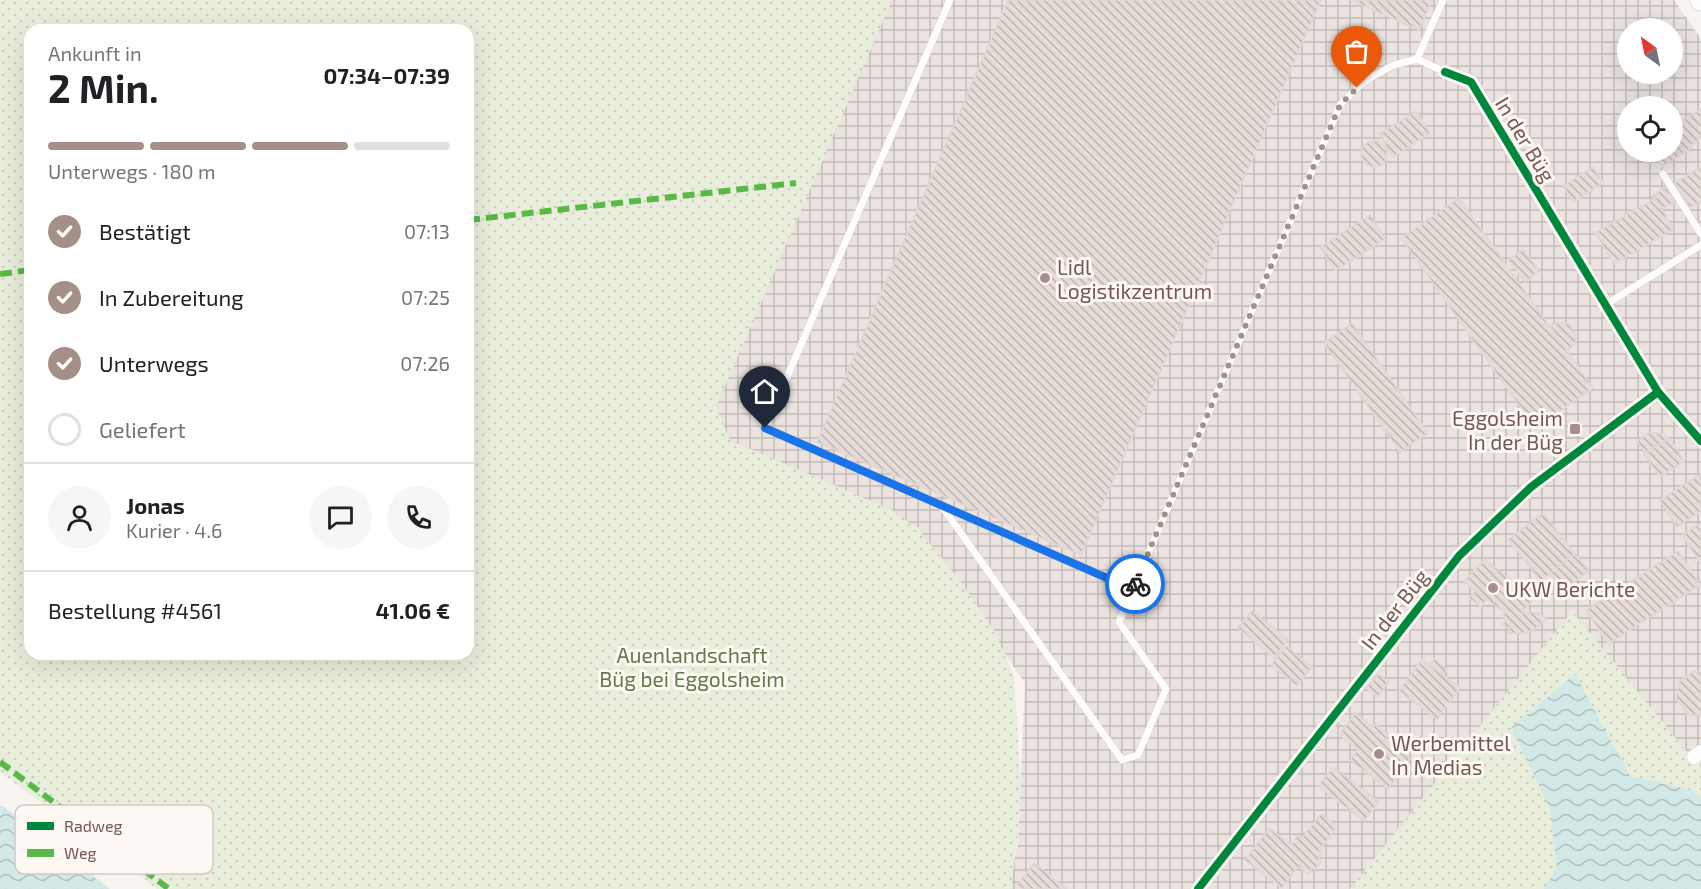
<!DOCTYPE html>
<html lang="de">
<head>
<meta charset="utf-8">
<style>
  :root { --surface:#fff; --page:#f6f6f6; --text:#202124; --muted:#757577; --line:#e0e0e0; --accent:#a48f89 }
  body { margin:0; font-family:"Exo 2",sans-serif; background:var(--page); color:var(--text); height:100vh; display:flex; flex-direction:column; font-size:22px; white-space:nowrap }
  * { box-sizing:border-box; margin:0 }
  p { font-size:20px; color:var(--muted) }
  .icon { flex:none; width:33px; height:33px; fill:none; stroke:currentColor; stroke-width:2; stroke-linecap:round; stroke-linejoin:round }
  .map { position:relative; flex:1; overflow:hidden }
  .panel { position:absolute; left:24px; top:24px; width:450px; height:636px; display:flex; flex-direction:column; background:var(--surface); border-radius:18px; box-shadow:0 6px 24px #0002 }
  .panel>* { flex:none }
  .needle { width:39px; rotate:327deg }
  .tools { position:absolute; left:1617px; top:18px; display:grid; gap:12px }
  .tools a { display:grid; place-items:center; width:66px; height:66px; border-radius:50%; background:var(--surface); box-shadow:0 6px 24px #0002; font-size:30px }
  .pin { position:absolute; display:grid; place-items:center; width:51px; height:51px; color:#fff; margin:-62px -26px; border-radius:50% 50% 50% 0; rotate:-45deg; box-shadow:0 0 6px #0007 }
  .pin .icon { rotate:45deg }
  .courier { position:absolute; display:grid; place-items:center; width:60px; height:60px; margin:-30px; border:4px solid #1a73e8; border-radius:50%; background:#fff; color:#222; box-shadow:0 2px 8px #0007 }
  .overview em { font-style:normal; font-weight:700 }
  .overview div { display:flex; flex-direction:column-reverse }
  .overview { display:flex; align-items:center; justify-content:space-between; height:102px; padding:0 24px }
  h1 { font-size:39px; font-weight:700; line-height:45px }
  .bar { display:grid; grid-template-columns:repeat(4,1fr); gap:9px 6px; align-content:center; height:72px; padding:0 24px }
  .bar i { height:8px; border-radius:4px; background:var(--line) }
  .bar .current { background:var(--accent) }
  .bar p { grid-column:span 4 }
  .line { display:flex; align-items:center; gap:15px; padding:0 24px; border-top:2px solid var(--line) }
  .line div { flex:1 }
  .round { display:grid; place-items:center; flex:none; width:63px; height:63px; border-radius:32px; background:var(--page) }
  ol { padding:0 24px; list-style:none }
  li { display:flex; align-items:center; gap:18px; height:66px }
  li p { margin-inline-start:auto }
  li .icon { padding:6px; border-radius:50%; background:var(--accent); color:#fff; stroke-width:4 }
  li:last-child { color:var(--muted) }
  li i { width:33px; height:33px; border:3px solid var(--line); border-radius:50% }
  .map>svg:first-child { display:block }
</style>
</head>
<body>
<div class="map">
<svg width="1701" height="889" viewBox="0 0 1701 889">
  <defs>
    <pattern id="industrial-grid" width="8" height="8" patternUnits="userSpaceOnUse" patternTransform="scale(1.5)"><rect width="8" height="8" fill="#eae3df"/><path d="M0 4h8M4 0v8" fill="none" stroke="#c2bbb7"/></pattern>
    <pattern id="park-dots" width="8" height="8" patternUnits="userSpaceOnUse" patternTransform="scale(1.5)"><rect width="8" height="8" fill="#e9eedc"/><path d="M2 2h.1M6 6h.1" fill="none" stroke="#cbcebf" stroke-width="1.8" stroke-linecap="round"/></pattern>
    <pattern id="water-waves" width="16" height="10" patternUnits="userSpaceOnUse" patternTransform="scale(1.5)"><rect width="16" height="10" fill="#d2e9e8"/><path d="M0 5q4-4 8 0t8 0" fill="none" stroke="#afc0be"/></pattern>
    <pattern id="building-back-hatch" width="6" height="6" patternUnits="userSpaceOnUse" patternTransform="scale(1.5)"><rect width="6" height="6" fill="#e5dcd8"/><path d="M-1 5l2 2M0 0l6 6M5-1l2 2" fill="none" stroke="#beb5b2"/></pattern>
  </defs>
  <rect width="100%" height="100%" fill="#f8f4f0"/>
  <path fill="url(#industrial-grid)" fill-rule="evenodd" d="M 887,0 L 1674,0 L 1701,39 L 1701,766 L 1369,889 L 1006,889 L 1018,844 L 1025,683 L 918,528 L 722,446 L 709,414 ZM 1628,28 L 1672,28 L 1672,74 L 1628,74 ZM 1628,106 L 1672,106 L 1672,152 L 1628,152 Z"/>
  <g fill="url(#park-dots)" fill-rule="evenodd">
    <path d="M 0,0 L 892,0 L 716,407 L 730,440 L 894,511 L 920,531 L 961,582 L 995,632 L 1014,677 L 1021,783 L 1018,834 L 1011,889 L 157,889 L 0,772 ZM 30,30 L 468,30 L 468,654 L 30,654 Z"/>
    <path d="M 1572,611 L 1696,763 L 1701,761 L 1701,889 L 1350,889 Z"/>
  </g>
  <g fill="url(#water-waves)">
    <path d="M 1575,674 L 1630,776 L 1692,790 L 1701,797 L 1701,889 L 1544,889 L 1557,869 L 1550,808 L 1511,728 Z"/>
    <path d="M 0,805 L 4,807 L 110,889 L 0,889 Z"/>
  </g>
  <g fill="url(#building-back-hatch)" stroke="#e1d7d3" stroke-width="1.5">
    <path d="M 1008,0 L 1321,0 L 1081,555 L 817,442 Z"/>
    <path d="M 1350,0 L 1432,0 L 1419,30 Z"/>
    <path d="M 1701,109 L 1701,138 L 1690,146 L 1691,148 L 1662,167 L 1653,152 L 1672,152 L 1672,127 Z"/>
    <path d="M 1416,111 L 1430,133 L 1393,157 L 1379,134 Z"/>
    <circle cx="1374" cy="154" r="13"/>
    <path d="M 1593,167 L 1603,183 L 1573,202 L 1563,186 Z"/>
    <path d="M 1701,167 L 1701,201 L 1690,208 L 1675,183 Z"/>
    <path d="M 1666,187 L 1675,202 L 1662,209 L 1653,195 Z"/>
    <path d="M 1459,198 L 1593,388 L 1535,428 L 1401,238 Z"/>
    <path d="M 1655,198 L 1674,229 L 1614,264 L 1595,233 Z"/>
    <path d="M 1370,215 L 1385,239 L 1335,271 L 1320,247 Z"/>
    <path d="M 1523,249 L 1539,271 L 1524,282 L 1509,260 Z"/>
    <path d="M 1558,322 L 1569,324 L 1576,335 L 1575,344 L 1567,351 L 1550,326 Z"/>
    <path d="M 1352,323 L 1428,433 L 1400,452 L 1324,343 Z"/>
    <path d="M 1649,433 L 1657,433 L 1664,435 L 1667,439 L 1645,453 L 1637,441 Z"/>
    <path d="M 1669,438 L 1684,461 L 1660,477 L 1644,454 Z"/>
    <path d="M 1701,474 L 1701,511 L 1677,527 L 1660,500 Z"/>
    <path d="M 1543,513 L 1575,554 L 1541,581 L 1508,540 Z"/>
    <path d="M 1701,523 L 1701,564 L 1682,535 Z"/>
    <path d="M 1678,551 L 1700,585 L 1608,644 L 1586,610 Z"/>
    <path d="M 1575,554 L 1589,571 L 1563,591 L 1549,574 Z"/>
    <path d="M 1484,559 L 1534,598 L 1522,613 L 1530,612 L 1540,614 L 1546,619 L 1536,628 L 1527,633 L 1508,633 L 1510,628 L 1502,625 L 1506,621 L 1502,615 L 1505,613 L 1464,582 Z"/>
    <path d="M 1475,591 L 1486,600 L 1481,607 L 1469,598 Z"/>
    <path d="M 1252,611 L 1288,640 L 1274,658 L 1238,628 Z"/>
    <path d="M 1286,646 L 1312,667 L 1297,686 L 1271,665 Z"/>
    <path d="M 1422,659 L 1460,688 L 1437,719 L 1399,691 Z"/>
    <path d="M 1434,659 L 1447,669 L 1443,675 L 1430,665 Z"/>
    <path d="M 1694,671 L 1701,672 L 1701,716 L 1687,714 L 1676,698 L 1680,681 Z"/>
    <path d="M 1378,674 L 1389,682 L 1378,697 L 1366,688 Z"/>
    <path d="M 1355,713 L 1373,727 L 1375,724 L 1388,734 L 1385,739 L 1410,759 L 1388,789 L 1350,760 L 1358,749 L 1339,735 Z"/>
    <path d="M 1333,767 L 1379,802 L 1364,821 L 1318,786 Z"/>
    <path d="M 1321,814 L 1337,827 L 1319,851 L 1322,854 L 1318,860 L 1321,862 L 1315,870 L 1312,868 L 1308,874 L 1298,867 L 1282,888 L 1245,860 L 1269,828 L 1291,845 L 1298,835 L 1302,838 Z"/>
    <path d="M 1034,863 L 1067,889 L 1023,889 L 1017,885 Z"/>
  </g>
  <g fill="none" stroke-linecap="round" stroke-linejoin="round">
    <g stroke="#d7d0cc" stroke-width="8">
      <g id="lane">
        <path d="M 950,0 L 765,428 L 1133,589"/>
        <path d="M 1417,59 L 1443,0"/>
        <path d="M 1663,174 L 1701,234"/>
        <path d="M 1605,305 L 1701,245"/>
        <path d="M 941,505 L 1122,760 L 1138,755 L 1166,689 L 1119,622 L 1340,105 L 1357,88 L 1373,76 L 1394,65 L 1417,59 L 1445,72"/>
      </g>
    </g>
    <g stroke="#d7d0cc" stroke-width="15">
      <g id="street">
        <path d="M 1445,72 L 1471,82 L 1658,392 L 1701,441"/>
        <path d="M 1694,757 L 1701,752"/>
        <path d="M 1198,889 L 1459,556 L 1531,487 L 1658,392"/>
      </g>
    </g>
    <g stroke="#d8d0cc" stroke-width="21">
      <path id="secondary" d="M 1700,0 L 1701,1"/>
    </g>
    <use href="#lane" stroke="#fefdfd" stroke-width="7"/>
    <use href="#street" stroke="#fefdfd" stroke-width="14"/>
    <use href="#secondary" stroke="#fefdfd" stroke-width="20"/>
    <g stroke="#58b947" stroke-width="6" stroke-dasharray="12 6" stroke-linecap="butt">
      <path d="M 468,220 L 796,183"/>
      <path d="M 0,274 L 30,270"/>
      <path d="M 0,762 L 169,889"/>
    </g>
    <g stroke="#fef8f4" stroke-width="11">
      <g id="cycleway">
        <path d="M 1445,72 L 1471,82 L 1658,392 L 1701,441"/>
        <path d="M 1198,889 L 1459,556 L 1531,487 L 1658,392"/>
      </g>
    </g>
    <use href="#cycleway" stroke="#00873e" stroke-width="8"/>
  </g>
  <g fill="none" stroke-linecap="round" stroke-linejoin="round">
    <path stroke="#a48f89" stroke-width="6" stroke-dasharray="0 10.8" d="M 1135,584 L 1340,105 L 1357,88"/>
    <path stroke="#1a73e8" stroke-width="8" d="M 765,428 L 1132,589 L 1135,584"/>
  </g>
  <g fill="#a48f89" stroke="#fef8f4" stroke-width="2">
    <circle cx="1045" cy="278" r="6"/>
    <rect x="1569" y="423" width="12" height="12" rx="3"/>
    <circle cx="1493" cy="588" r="6"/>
    <circle cx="1379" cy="754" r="6"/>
  </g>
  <g text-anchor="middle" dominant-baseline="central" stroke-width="6" stroke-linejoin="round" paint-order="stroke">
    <g font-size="21" fill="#765851" stroke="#fef8f4">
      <text transform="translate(1526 139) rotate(59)">In der Büg</text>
      <text transform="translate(1394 609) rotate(-52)">In der Büg</text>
    </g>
    <g font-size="21" fill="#765851" stroke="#fef8f4" text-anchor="start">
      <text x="1057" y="266">Lidl<tspan x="1057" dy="24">Logistikzentrum</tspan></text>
      <text x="1563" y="417" text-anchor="end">Eggolsheim<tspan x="1563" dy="24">In der Büg</tspan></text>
      <text x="1505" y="588">UKW Berichte</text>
      <text x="1391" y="742">Werbemittel<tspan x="1391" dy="24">In Medias</tspan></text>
    </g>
    <g font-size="21" fill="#607a4a" stroke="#fef8f4">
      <text x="692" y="654">Auenlandschaft<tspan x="692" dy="24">Büg bei Eggolsheim</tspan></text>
    </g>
  </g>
  <rect x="15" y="805" width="198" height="69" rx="9" fill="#fef8f4" stroke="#d5c8c3" stroke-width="1.5"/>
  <rect x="27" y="822" width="27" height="8" fill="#00873e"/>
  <rect x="27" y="849" width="27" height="8" fill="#58b947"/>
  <g font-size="16" fill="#765851">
    <text x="64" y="832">Radweg</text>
    <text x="64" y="859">Weg</text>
  </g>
</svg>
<div class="tools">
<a><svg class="needle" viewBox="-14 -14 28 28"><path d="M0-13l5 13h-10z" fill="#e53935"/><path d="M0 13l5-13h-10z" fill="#757577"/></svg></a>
<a><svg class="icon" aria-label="locate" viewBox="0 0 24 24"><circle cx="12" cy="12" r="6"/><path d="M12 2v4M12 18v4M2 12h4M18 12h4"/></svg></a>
</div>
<div class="pin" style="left:1357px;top:88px;background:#ea580c"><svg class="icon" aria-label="bag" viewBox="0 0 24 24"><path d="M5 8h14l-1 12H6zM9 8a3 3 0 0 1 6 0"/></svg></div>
<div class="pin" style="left:765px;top:428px;background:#1f2937"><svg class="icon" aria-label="home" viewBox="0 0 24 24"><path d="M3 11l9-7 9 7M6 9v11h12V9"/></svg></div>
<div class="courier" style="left:1135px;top:584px"><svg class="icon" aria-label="bike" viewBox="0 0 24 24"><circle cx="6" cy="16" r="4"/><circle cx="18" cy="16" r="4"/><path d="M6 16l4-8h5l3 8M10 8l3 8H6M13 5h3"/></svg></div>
<section class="panel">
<div class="overview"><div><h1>2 Min.</h1><p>Ankunft in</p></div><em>07:34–07:39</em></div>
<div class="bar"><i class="current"></i><i class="current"></i><i class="current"></i><i></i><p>Unterwegs · 180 m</p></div>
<ol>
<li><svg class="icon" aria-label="check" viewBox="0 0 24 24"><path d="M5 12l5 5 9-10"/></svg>Bestätigt<p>07:13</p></li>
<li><svg class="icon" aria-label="check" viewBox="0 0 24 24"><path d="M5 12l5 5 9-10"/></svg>In Zubereitung<p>07:25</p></li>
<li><svg class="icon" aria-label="check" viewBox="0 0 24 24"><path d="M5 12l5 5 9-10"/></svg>Unterwegs<p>07:26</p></li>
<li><i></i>Geliefert</li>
</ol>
<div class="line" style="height:108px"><a class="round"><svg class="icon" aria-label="person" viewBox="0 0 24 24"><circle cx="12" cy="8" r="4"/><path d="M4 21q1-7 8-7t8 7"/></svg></a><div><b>Jonas</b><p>Kurier · 4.6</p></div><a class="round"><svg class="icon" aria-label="chat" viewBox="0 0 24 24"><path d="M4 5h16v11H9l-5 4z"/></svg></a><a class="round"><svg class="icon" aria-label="phone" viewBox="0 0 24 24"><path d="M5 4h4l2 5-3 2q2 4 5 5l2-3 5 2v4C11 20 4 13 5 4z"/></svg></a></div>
<div class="line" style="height:78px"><div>Bestellung #4561</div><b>41.06 €</b></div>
</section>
</div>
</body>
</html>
